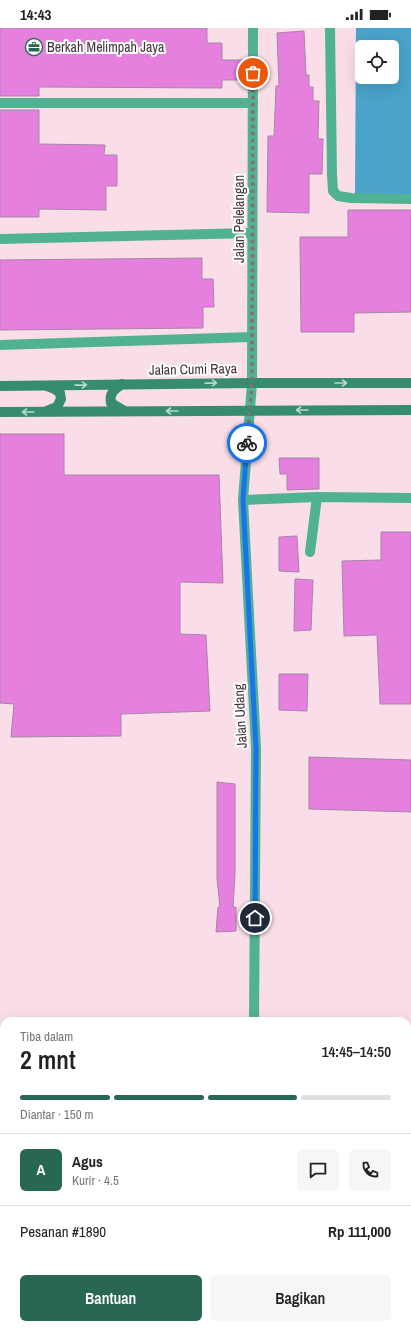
<!DOCTYPE html>
<html lang="id">
<head>
<meta charset="utf-8">
<style>
  :root { --surface:#fff; --page:#f6f6f6; --text:#222; --muted:#767676; --line:#e0e0e0; --accent:#286753 }
  body { margin:0; font-family:"Archivo Narrow",sans-serif; background:var(--page); color:var(--text); height:100vh; display:flex; flex-direction:column; font-size:15px; white-space:nowrap }
  * { box-sizing:border-box; margin:0 }
  p { font-size:13px; color:var(--muted) }
  .icon { flex:none; width:22px; height:22px; fill:none; stroke:currentColor; stroke-width:2; stroke-linecap:round; stroke-linejoin:round }
  .map { position:relative; flex:1; overflow:hidden }
  .sheet { position:absolute; left:0px; top:989px; width:411px; height:312px; display:flex; flex-direction:column; background:var(--surface); border-radius:12px 12px 0 0; box-shadow:0 4px 16px #0002 }
  .sheet>* { flex:none }
  .buttons { position:absolute; left:355px; top:12px; display:grid; gap:8px }
  .buttons a { display:grid; place-items:center; width:44px; height:44px; border-radius:6px; background:var(--surface); box-shadow:0 4px 16px #0002; font-size:20px }
  .pin { position:absolute; display:grid; place-items:center; width:34px; height:34px; color:#fff; margin:-17px; border:2px solid #fff; border-radius:50%; box-shadow:0 1px 4px #0007 }
  .courier { position:absolute; display:grid; place-items:center; width:40px; height:40px; margin:-20px; border:3px solid #1a73e8; border-radius:50%; background:#fff; color:#222; box-shadow:0 1px 5px #0007 }
  .headline em { font-style:normal; font-weight:600 }
  .headline div { display:flex; flex-direction:column-reverse }
  .headline { display:flex; align-items:center; justify-content:space-between; height:68px; padding:0 20px }
  h1 { font-size:26px; font-weight:600; line-height:30px }
  .bar { display:grid; grid-template-columns:repeat(4,1fr); gap:6px 4px; align-content:center; height:48px; padding:0 20px }
  .bar i { height:5px; border-radius:3px; background:var(--line) }
  .bar .active { background:var(--accent) }
  .bar p { grid-column:span 4 }
  .line { display:flex; align-items:center; gap:10px; padding:0 20px; border-top:1px solid var(--line) }
  .line div { flex:1 }
  .round { display:grid; place-items:center; flex:none; width:42px; height:42px; border-radius:6px; background:var(--page) }
  .action { display:flex; gap:8px; margin-top:auto; padding:8px 20px }
  .action a { flex:1; height:46px; border-radius:6px; background:var(--accent); color:#fff; font-size:16px; font-weight:600; line-height:46px; text-align:center }
  .action a+a { background:var(--page); color:var(--text) }
  .status { display:flex; justify-content:space-between; align-items:center; height:28px; padding:0 20px; background:var(--surface); direction:ltr }
  .status svg { height:11px; fill:currentColor }
  .map>svg:first-child { display:block }
</style>
</head>
<body>
<div class="status"><b>14:43</b><svg viewBox="0 0 49 12"><path d="M0 12V9h3v3zM5 12V6h3v6zM10 12V3h3v9zM15 12V0h3v12zM26 1h20v11H26zM47 4h2v5h-2z"/></svg></div>
<div class="map">
<svg width="411" height="1301" viewBox="0 0 411 1301">
  <rect width="100%" height="100%" fill="#f9dde9"/>
  <path fill="#4aa3c9" fill-rule="evenodd" d="M 356,0 L 411,0 L 411,166 L 355,166 ZM 362,19 L 392,19 L 392,49 L 362,49 Z"/>
  <g fill="#e580de" stroke="#a785a4">
    <path d="M 0,0 L 207,0 L 207,15 L 222,15 L 222,32 L 244,32 L 243,52 L 222,52 L 222,60 L 39,59 L 39,68 L 0,68 Z"/>
    <path d="M 304,3 L 306,47 L 309,47 L 309,59 L 313,59 L 313,73 L 319,73 L 318,111 L 323,111 L 322,146 L 309,146 L 309,185 L 267,184 L 268,108 L 274,108 L 276,58 L 279,58 L 277,5 Z"/>
    <path d="M 0,82 L 39,82 L 39,116 L 105,117 L 104,127 L 117,127 L 117,158 L 106,158 L 106,182 L 39,181 L 39,189 L 0,189 Z"/>
    <path d="M 348,182 L 411,182 L 411,284 L 354,285 L 354,304 L 301,304 L 300,209 L 348,209 Z"/>
    <path d="M 202,230 L 202,251 L 213,251 L 214,279 L 203,279 L 203,300 L 0,302 L 0,232 Z"/>
    <path d="M 0,406 L 64,406 L 64,447 L 219,447 L 223,555 L 180,554 L 180,606 L 206,607 L 210,683 L 121,686 L 121,708 L 11,709 L 14,676 L 0,675 Z"/>
    <path d="M 279,430 L 319,430 L 319,461 L 287,462 L 287,446 L 280,446 Z"/>
    <path d="M 381,504 L 411,504 L 411,676 L 380,676 L 377,607 L 344,608 L 342,533 L 381,532 Z"/>
    <path d="M 297,508 L 299,544 L 279,543 L 279,509 Z"/>
    <path d="M 295,551 L 313,552 L 311,602 L 294,603 Z"/>
    <path d="M 279,646 L 308,646 L 307,683 L 279,682 Z"/>
    <path d="M 309,729 L 411,732 L 411,784 L 309,781 Z"/>
    <path d="M 217,754 L 235,756 L 235,845 L 233,879 L 236,879 L 236,903 L 216,904 L 218,879 L 220,879 L 217,851 Z"/>
  </g>
  <g fill="none" stroke-linecap="round" stroke-linejoin="round">
    <g stroke="#51b293" stroke-width="10">
      <path d="M 330,0 L 332,147 L 333,163 L 338,168 L 351,170 L 411,171"/>
      <path d="M 0,75 L 253,75"/>
      <path d="M 0,211 L 252,205"/>
      <path d="M 0,317 L 252,309"/>
      <path d="M 243,472 L 317,469 L 411,470"/>
      <path d="M 310,524 L 317,469"/>
      <path d="M 334,1297 L 338,1301"/>
      <path d="M 222,1301 L 222,1297"/>
    </g>
    <g stroke="#51b293" stroke-width="10">
      <path d="M 253,0 L 252,355 L 243,472 L 256,720 L 254,993"/>
      <path d="M 407,1016 L 411,1016"/>
      <path d="M 0,1017 L 4,1017"/>
      <path d="M 257,1297 L 257,1301"/>
    </g>
    <g stroke="#358c71" stroke-width="10">
      <path d="M 122,356 C 114,362 109,365 111,375 L 123,382"/>
      <path d="M 0,358 L 252,355 L 411,355"/>
      <path d="M 47,383 L 57,379 L 61,371 L 60,365 L 55,361 L 47,358"/>
      <path d="M 0,384 L 411,382"/>
    </g>
  </g>
  <defs><path id="oneway-shaft" d="M-6 0H5M1.5-3L5.5 0L1.5 3" fill="none" stroke-width="1.6" stroke-linecap="round" stroke-linejoin="round"/></defs>
  <g stroke="#b8d7cd">
    <use href="#oneway-shaft" transform="translate(211 355) rotate(-1)"/>
    <use href="#oneway-shaft" transform="translate(341 355)"/>
    <use href="#oneway-shaft" transform="translate(81 357) rotate(-1)"/>
    <use href="#oneway-shaft" transform="translate(302 382) rotate(180)"/>
    <use href="#oneway-shaft" transform="translate(172 383) rotate(180)"/>
    <use href="#oneway-shaft" transform="translate(28 384) rotate(180)"/>
  </g>
  <g fill="none" stroke-linecap="round" stroke-linejoin="round">
    <path stroke="#846e78" stroke-width="4" stroke-dasharray="0 7.2" d="M 247,415 L 252,355 L 253,45"/>
    <path stroke="#1a73e8" stroke-width="5" d="M 247,415 L 243,472 L 256,720 L 255,890"/>
  </g>
  <defs>
    <g id="office-ring" transform="scale(0.9)"><circle r="9.5" fill="#fff" stroke="#286753" stroke-width="1.5"/><path d="M-6-3h4V-5.5h4V-3h4V5H-6ZM-1-4.5V-3h2v-1.5ZM-6 0V1H6V0Z" fill="#286753"/></g>
  </defs>
  <g fill-rule="evenodd">
    <use href="#office-ring" x="34" y="19"/>
  </g>
  <g text-anchor="middle" dominant-baseline="central" stroke-width="4" stroke-linejoin="round" paint-order="stroke">
    <g font-size="14" fill="#45333b" stroke="#fff" text-anchor="start">
      <text x="47" y="19">Berkah Melimpah Jaya</text>
    </g>
    <g font-size="14" fill="#45333b" stroke="#fff">
      <text transform="translate(239 191) rotate(-90)">Jalan Pelelangan</text>
      <text transform="translate(193 341) rotate(-1)">Jalan Cumi Raya</text>
      <text transform="translate(240 688) rotate(-93)">Jalan Udang</text>
    </g>
  </g>
</svg>
<div class="buttons">
<a><svg class="icon" aria-label="locate" viewBox="0 0 24 24"><circle cx="12" cy="12" r="6"/><path d="M12 2v4M12 18v4M2 12h4M18 12h4"/></svg></a>
</div>
<div class="pin" style="left:253px;top:45px;background:#ea580c"><svg class="icon" aria-label="bag" viewBox="0 0 24 24"><path d="M5 8h14l-1 12H6zM9 8a3 3 0 0 1 6 0"/></svg></div>
<div class="pin" style="left:255px;top:890px;background:#1f2937"><svg class="icon" aria-label="home" viewBox="0 0 24 24"><path d="M3 11l9-7 9 7M6 9v11h12V9"/></svg></div>
<div class="courier" style="left:247px;top:415px"><svg class="icon" aria-label="bike" viewBox="0 0 24 24"><circle cx="6" cy="16" r="4"/><circle cx="18" cy="16" r="4"/><path d="M6 16l4-8h5l3 8M10 8l3 8H6M13 5h3"/></svg></div>
<section class="sheet">
<div class="headline"><div><h1>2 mnt</h1><p>Tiba dalam</p></div><em>14:45–14:50</em></div>
<div class="bar"><i class="active"></i><i class="active"></i><i class="active"></i><i></i><p>Diantar · 150 m</p></div>
<div class="line" style="height:72px"><b class="round" style="background:var(--accent);color:#fff">A</b><div><b>Agus</b><p>Kurir · 4.5</p></div><a class="round"><svg class="icon" aria-label="chat" viewBox="0 0 24 24"><path d="M4 5h16v11H9l-5 4z"/></svg></a><a class="round"><svg class="icon" aria-label="phone" viewBox="0 0 24 24"><path d="M5 4h4l2 5-3 2q2 4 5 5l2-3 5 2v4C11 20 4 13 5 4z"/></svg></a></div>
<div class="line" style="height:52px"><div>Pesanan #1890</div><b>Rp 111,000</b></div>
<div class="action"><a>Bantuan</a><a>Bagikan</a></div>
</section>
</div>
</body>
</html>
